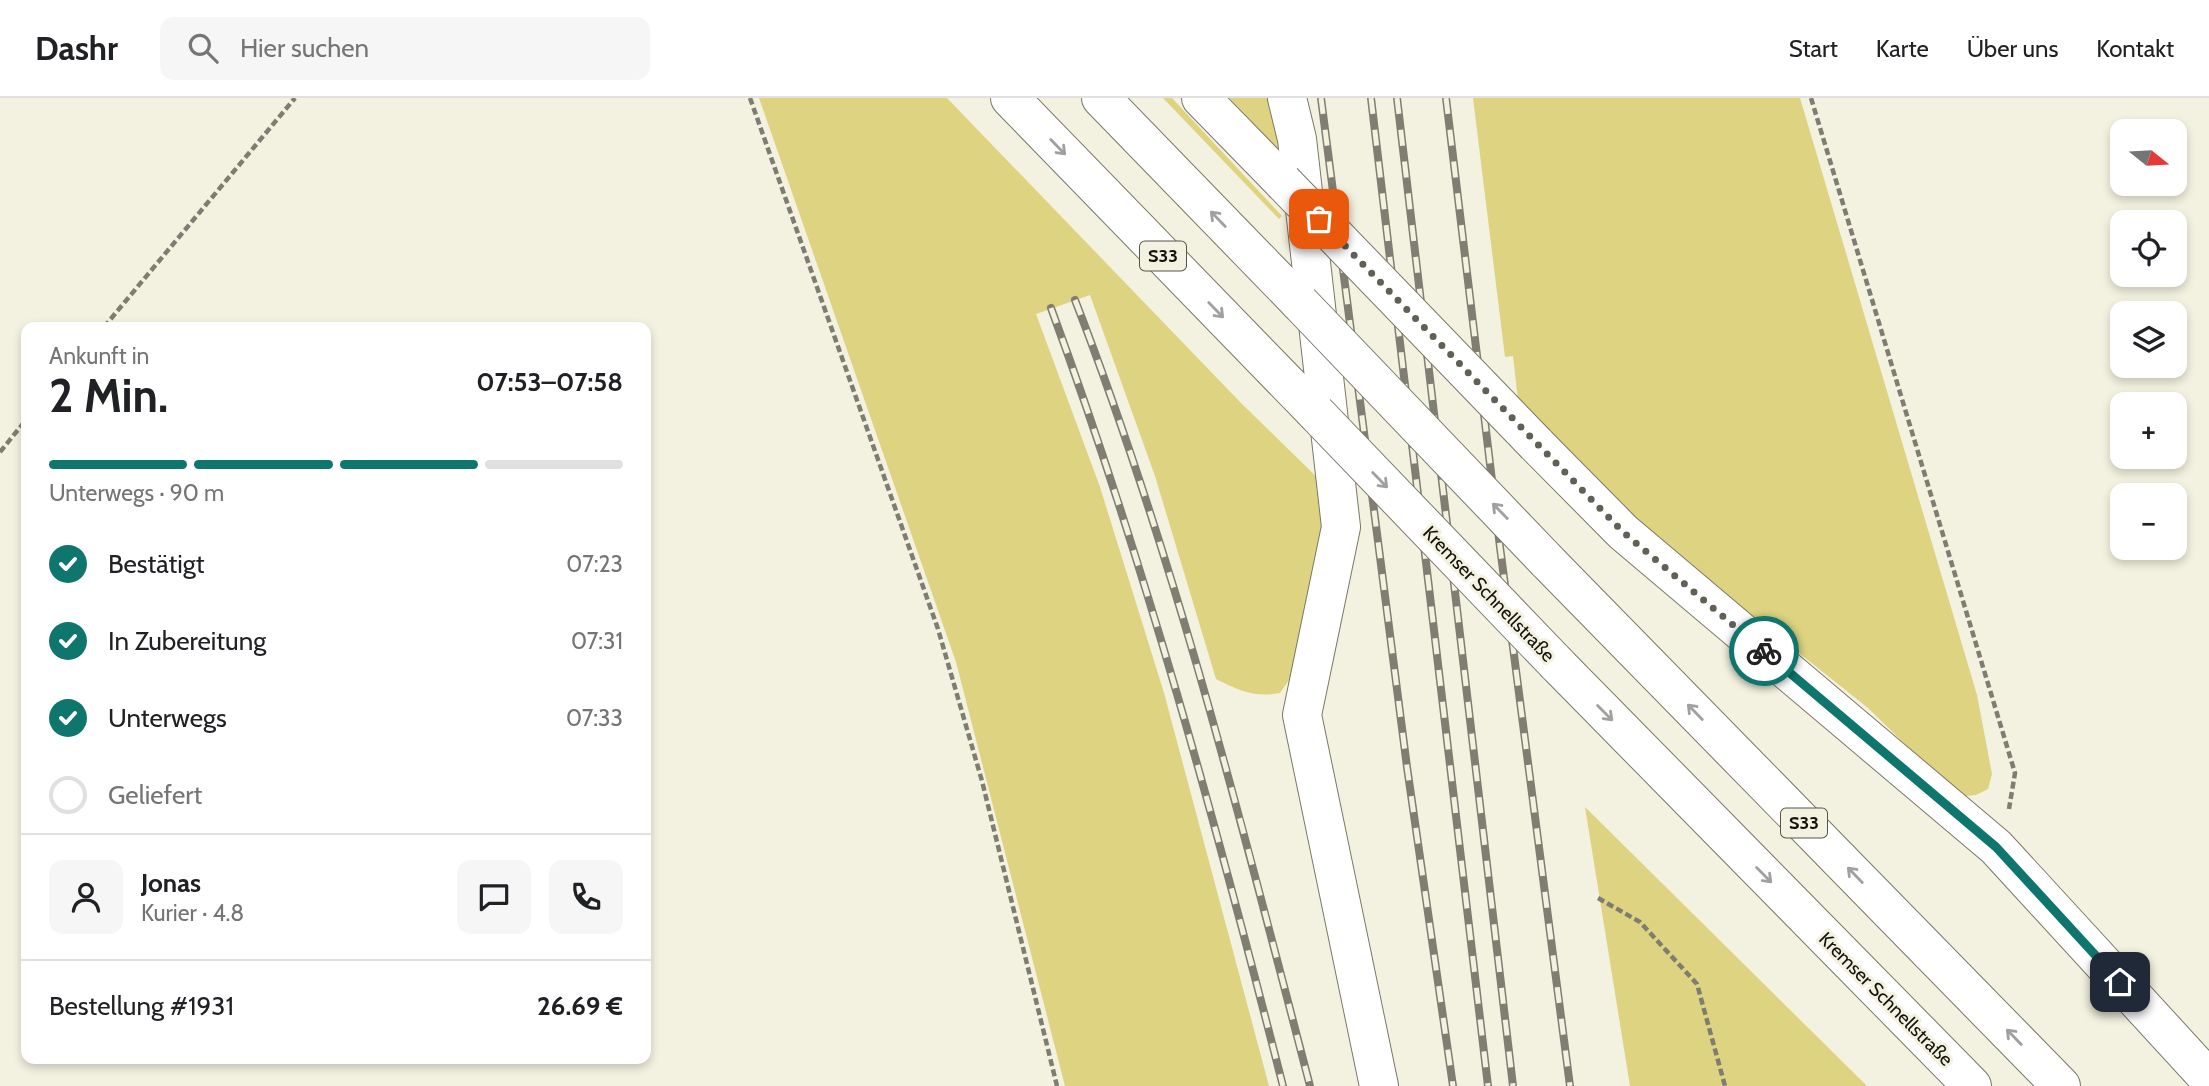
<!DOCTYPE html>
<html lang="de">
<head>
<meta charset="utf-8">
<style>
  :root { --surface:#fff; --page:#f6f6f6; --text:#202124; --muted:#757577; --line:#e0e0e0; --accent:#0f766e }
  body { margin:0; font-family:Cabin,sans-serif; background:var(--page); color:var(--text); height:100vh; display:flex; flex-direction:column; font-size:26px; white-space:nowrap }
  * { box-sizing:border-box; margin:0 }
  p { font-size:23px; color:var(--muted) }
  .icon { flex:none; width:38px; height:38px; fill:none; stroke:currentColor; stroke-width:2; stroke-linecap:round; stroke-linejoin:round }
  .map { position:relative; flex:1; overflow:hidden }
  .sheet { position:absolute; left:21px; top:224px; width:630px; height:742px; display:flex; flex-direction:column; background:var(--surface); border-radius:14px; box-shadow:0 4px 10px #0003 }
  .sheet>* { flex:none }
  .needle { width:46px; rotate:108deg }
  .buttons { position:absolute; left:2110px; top:21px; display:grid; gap:14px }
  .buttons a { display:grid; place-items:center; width:77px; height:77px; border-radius:14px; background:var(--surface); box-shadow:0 4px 10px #0003; font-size:35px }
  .pin { position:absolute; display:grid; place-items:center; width:60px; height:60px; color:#fff; margin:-30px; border-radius:14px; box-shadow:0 4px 10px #0006 }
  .courier { position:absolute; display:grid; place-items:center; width:70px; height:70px; margin:-35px; border:5px solid #0f766e; border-radius:50%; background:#fff; color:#222; box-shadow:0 2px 9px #0007 }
  .head em { font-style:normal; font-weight:800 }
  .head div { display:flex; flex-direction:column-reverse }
  .head { display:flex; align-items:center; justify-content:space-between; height:119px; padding:0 28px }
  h1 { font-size:46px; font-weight:800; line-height:52px }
  .bar { display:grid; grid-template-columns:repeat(4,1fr); gap:10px 7px; align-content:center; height:84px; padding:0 28px }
  .bar i { height:9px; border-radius:5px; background:var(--line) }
  .bar .current { background:var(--accent) }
  .bar p { grid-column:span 4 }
  .line { display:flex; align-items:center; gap:18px; padding:0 28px; border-top:2px solid var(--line) }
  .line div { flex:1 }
  .round { display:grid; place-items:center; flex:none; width:74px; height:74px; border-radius:14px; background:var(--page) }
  ol { padding:0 28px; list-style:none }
  li { display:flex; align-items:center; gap:21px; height:77px }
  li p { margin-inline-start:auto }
  li .icon { padding:7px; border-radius:50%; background:var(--accent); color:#fff; stroke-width:4 }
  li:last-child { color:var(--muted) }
  li i { width:38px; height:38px; border:4px solid var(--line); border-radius:50% }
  header { display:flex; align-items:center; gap:42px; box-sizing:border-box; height:98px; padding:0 35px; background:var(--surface); border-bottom:2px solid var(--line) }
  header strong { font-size:33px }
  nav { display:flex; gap:38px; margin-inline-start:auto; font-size:24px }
  .search { width:490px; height:63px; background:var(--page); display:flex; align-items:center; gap:18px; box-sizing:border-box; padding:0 24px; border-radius:14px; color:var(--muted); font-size:26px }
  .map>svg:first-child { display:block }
</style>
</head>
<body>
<header>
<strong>Dashr</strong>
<div class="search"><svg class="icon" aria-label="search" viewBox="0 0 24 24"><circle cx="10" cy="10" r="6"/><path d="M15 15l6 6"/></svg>Hier suchen</div>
<nav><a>Start</a><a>Karte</a><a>Über uns</a><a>Kontakt</a></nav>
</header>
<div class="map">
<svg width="2209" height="988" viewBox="0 0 2209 988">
  <rect width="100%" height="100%" fill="#f3f1df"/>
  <g fill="#ded380">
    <path d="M 759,0 L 947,0 L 1242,306 L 1326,388 L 1327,400 L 1293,576 L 1280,595 C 1254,600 1238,592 1216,581 L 1155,378 L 1090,197 L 1036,216 L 1100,389 L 1164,595 L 1269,988 L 1065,988 L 956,564 Z"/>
    <path d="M 1163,0 L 1172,0 L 1282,118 L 1279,121 Z"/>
    <path d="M 1229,0 L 1278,0 L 1287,60 Z"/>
    <path d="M 1473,0 L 1800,0 L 1977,597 L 1992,676 L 1988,691 L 1976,697 L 1966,698 L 1949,689 L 1868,610 L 1635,424 L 1518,302 L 1513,258 L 1505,259 Z"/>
    <path d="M 1585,709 L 1867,988 L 1630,988 Z"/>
  </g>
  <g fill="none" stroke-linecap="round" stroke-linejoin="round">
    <g stroke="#7a7868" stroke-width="40">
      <g id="minor">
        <path d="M 1201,0 L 1283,84"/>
        <path d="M 1287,0 L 1297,41 L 1341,429 L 1302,617 L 1379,988"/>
        <path d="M 1536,346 L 1623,434 L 1996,749 L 2209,981"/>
      </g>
    </g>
    <g stroke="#7a7868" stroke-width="40">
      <g id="highway">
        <path d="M 1010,0 L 1316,315"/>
        <path d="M 1101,0 L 1300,205"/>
        <path d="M 1547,463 L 2061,988"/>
        <path d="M 1557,566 L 1972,988"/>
      </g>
    </g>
    <g stroke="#7f7d72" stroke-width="4.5" stroke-dasharray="7 3.5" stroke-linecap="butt">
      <path d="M 750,0 L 938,531 L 982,683 L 1057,988"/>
      <path d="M 1811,0 L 2015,675 L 2009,711"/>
      <path d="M 104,229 L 295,0"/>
      <path d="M 0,354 L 26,322"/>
      <path d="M 1598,800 L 1640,824 L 1697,886 L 1725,988"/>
    </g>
    <use href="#minor" stroke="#fff" stroke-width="38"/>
    <use href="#highway" stroke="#fff" stroke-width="38"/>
    <g stroke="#807e72" stroke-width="8">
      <g id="rail">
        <path d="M 1321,0 L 1407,669 L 1453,988"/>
        <path d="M 1371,0 L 1488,988"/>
        <path d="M 1397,0 L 1513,988"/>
        <path d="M 1446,0 L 1500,449 L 1570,988"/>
        <path d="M 1075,202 C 1174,457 1241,723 1310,988"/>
        <path d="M 1051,210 C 1145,465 1216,726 1283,988"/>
      </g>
    </g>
    <use href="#rail" stroke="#f3f1df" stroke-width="5" stroke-dasharray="16" stroke-linecap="butt"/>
    <g stroke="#7a7868" stroke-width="40" stroke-linecap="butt">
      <path id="minor-bridge" d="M 1283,84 L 1536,346"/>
    </g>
    <g stroke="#7a7868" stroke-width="40" stroke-linecap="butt">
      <g id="highway-bridge">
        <path d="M 1300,205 L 1547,463"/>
        <path d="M 1316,315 L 1557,566"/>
      </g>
    </g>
    <use href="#minor-bridge" stroke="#fff" stroke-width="38"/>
    <use href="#highway-bridge" stroke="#fff" stroke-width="38"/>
  </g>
  <defs><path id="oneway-shaft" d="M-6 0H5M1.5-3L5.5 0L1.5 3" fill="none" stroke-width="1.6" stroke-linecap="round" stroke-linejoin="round" transform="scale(1.75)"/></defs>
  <g stroke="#a1a09e">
    <use href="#oneway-shaft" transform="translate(1058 49) rotate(46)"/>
    <use href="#oneway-shaft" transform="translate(1218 121) rotate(-134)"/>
    <use href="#oneway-shaft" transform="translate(1216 212) rotate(46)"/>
    <use href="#oneway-shaft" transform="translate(1380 382) rotate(46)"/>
    <use href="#oneway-shaft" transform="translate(1500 413) rotate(-134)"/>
    <use href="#oneway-shaft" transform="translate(1695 614) rotate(-134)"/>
    <use href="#oneway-shaft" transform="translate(1605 615) rotate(45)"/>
    <use href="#oneway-shaft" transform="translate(1764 777) rotate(45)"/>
    <use href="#oneway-shaft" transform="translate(1855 777) rotate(-134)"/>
    <use href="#oneway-shaft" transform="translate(2014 939) rotate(-134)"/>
  </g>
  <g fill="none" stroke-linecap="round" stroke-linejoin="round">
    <path stroke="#616056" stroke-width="7" stroke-dasharray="0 12.6" d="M 1319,121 L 1623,434 L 1764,553"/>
    <path stroke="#0f766e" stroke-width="9" d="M 1764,553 L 1996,749 L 2120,884"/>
  </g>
  <g text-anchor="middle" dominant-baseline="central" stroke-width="6" stroke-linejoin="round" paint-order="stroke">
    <g fill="#f3f1df" stroke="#56554b" stroke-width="2">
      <rect x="1140" y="143.5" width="46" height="29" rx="5"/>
      <rect x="1781" y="710.5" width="46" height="29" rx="5"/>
    </g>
    <g font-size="18" font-weight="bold" fill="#13120c">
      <text x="1163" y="158">S33</text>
      <text x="1804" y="725">S33</text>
    </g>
    <g font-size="19" fill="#13120c" stroke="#f3f1df">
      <text transform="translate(1489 496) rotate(46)">Kremser Schnellstraße</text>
      <text transform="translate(1886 901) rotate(45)">Kremser Schnellstraße</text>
    </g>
  </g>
</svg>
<div class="buttons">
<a><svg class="needle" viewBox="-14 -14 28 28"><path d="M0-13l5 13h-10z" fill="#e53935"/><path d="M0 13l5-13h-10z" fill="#757577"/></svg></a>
<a><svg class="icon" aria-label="locate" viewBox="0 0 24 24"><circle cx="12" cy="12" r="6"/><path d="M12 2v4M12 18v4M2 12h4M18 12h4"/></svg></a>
<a><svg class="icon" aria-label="layers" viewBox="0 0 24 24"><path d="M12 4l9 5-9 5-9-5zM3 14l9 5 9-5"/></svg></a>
<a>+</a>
<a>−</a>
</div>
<div class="pin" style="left:1319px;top:121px;background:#ea580c"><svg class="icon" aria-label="bag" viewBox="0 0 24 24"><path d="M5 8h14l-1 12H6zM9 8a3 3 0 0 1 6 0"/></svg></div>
<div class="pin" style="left:2120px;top:884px;background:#1f2937"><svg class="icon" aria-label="home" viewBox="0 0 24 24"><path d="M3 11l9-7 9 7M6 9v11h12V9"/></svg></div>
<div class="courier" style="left:1764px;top:553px"><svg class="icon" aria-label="bike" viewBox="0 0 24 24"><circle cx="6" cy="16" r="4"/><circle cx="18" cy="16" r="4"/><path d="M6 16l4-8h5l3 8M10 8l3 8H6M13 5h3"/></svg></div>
<section class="sheet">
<div class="head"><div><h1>2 Min.</h1><p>Ankunft in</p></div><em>07:53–07:58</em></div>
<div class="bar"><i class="current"></i><i class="current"></i><i class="current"></i><i></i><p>Unterwegs · 90 m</p></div>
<ol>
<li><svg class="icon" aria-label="check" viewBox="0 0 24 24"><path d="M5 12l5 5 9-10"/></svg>Bestätigt<p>07:23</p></li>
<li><svg class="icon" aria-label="check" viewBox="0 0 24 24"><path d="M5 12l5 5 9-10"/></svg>In Zubereitung<p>07:31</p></li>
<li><svg class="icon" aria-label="check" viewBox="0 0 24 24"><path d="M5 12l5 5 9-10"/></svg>Unterwegs<p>07:33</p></li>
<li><i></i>Geliefert</li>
</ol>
<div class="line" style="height:126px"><a class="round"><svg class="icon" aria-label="person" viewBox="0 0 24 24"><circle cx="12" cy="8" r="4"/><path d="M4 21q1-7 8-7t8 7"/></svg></a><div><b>Jonas</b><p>Kurier · 4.8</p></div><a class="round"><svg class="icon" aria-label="chat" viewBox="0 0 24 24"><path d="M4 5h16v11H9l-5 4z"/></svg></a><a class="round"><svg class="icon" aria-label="phone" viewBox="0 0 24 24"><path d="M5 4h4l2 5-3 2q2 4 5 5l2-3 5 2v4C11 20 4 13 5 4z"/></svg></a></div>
<div class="line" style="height:91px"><div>Bestellung #1931</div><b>26.69 €</b></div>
</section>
</div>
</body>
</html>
